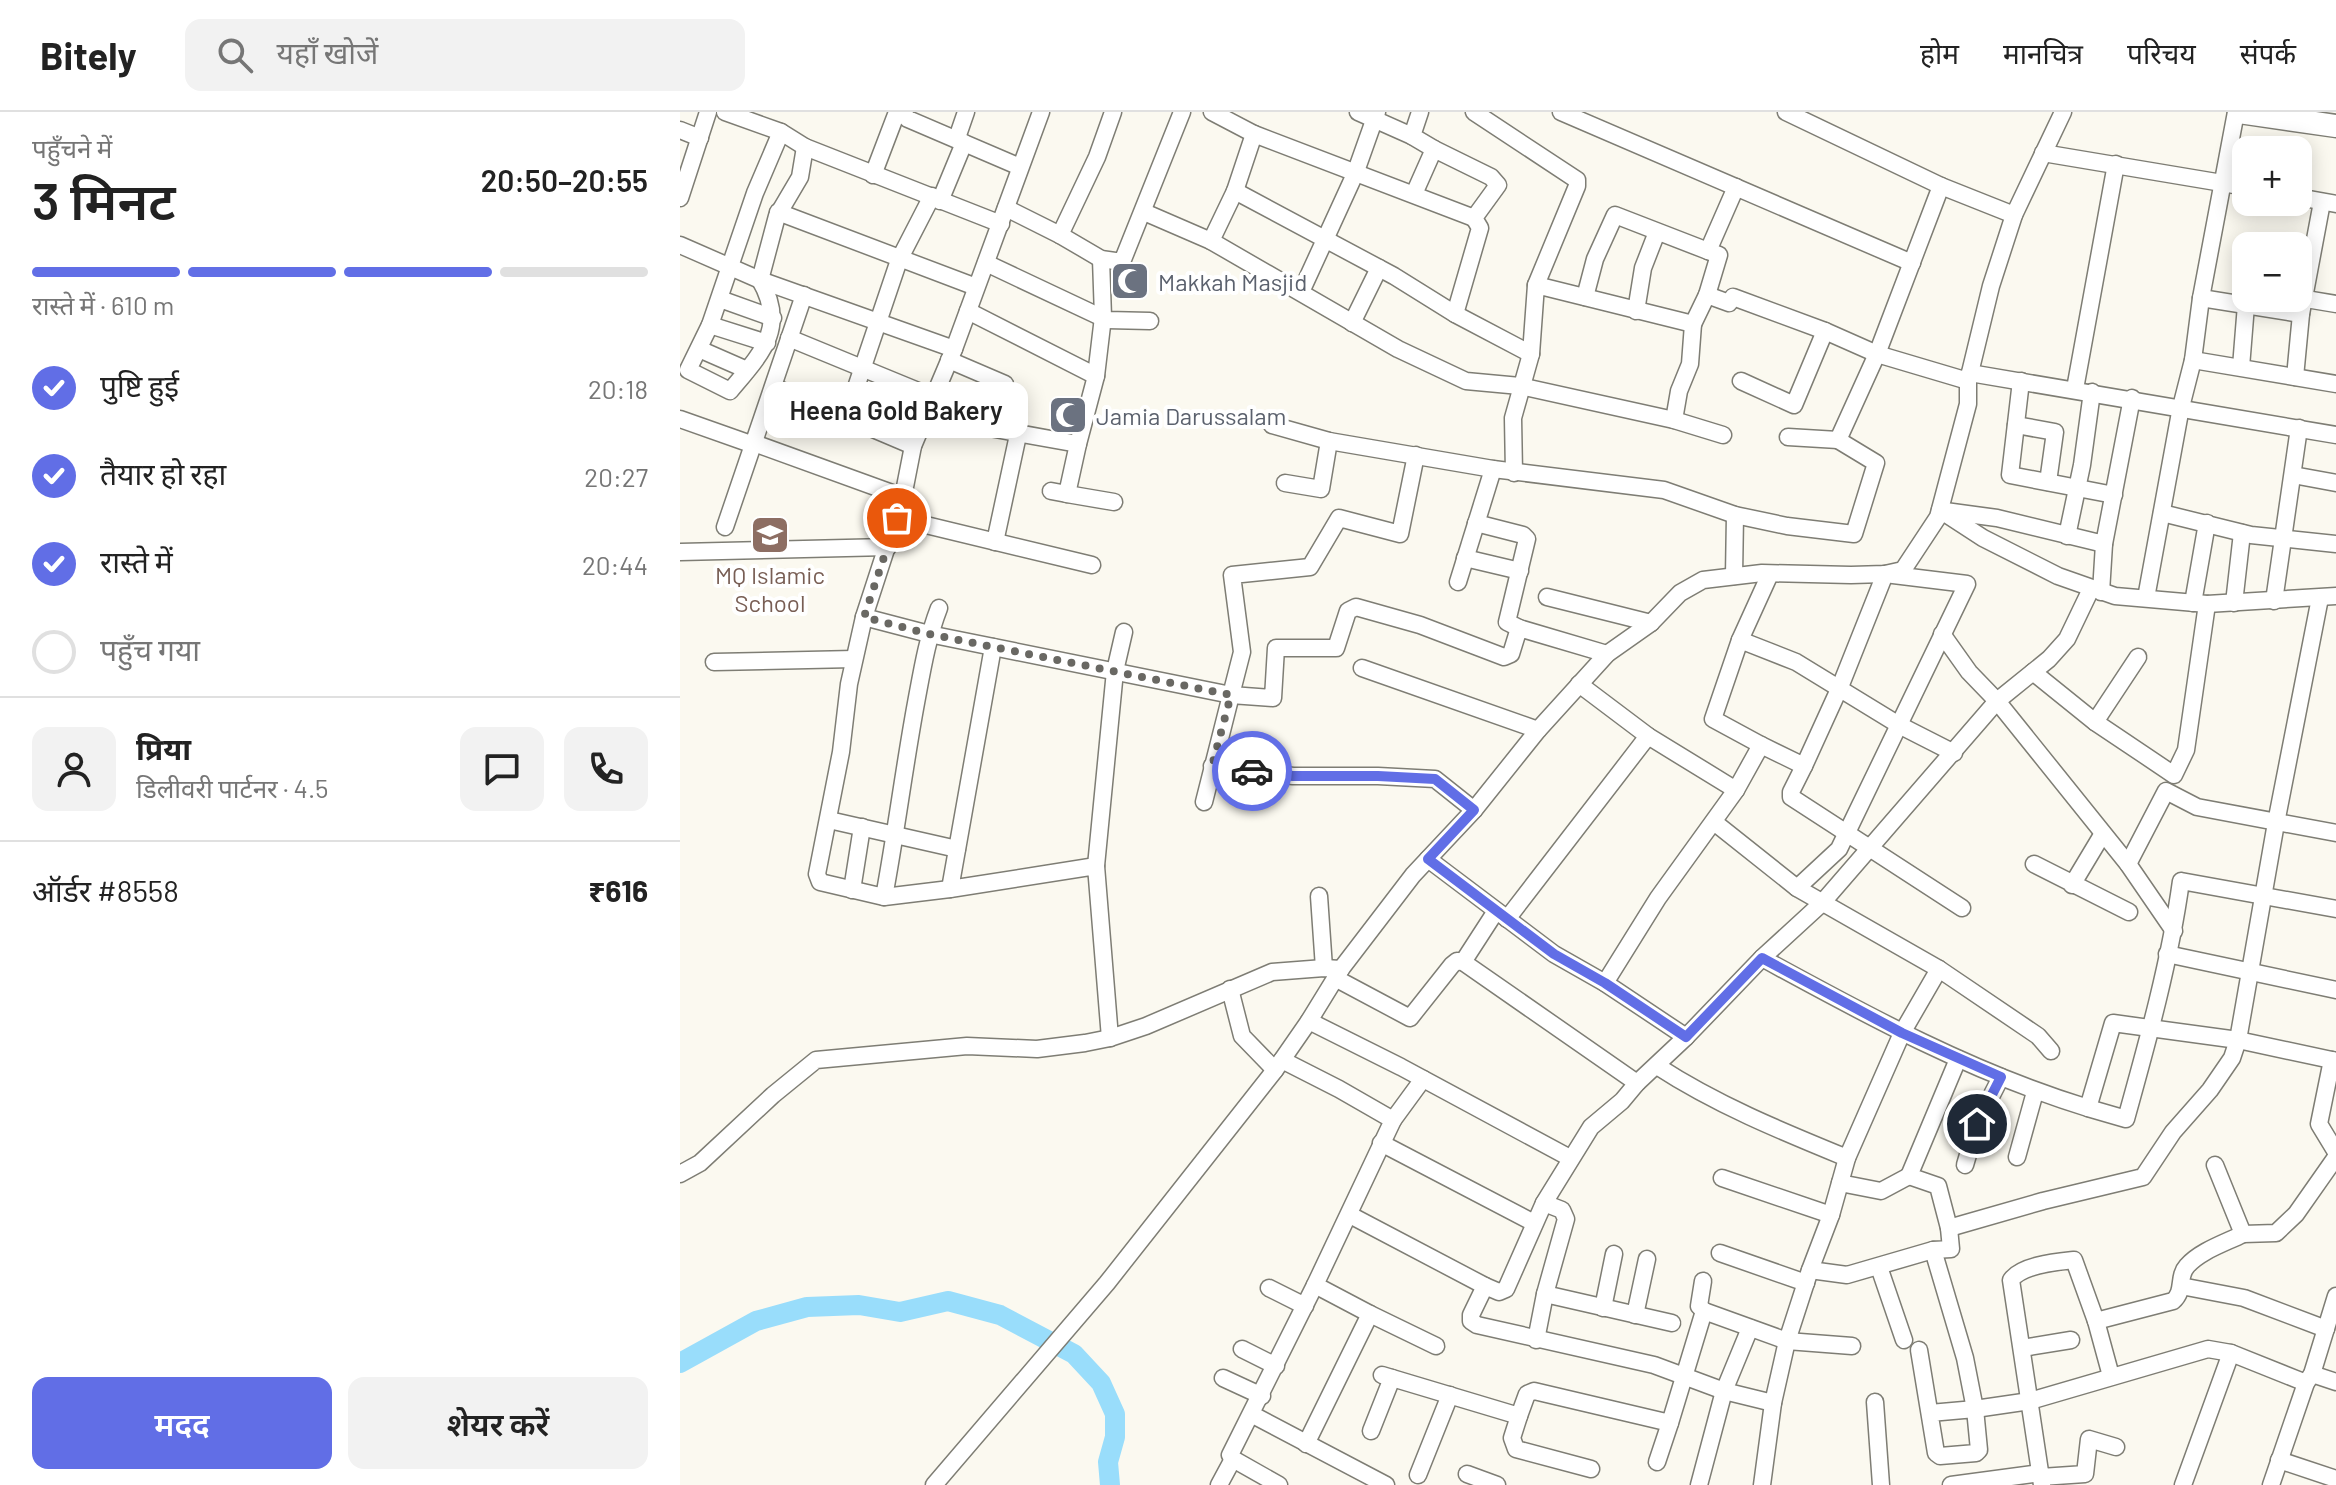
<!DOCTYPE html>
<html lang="hi">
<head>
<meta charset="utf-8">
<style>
  :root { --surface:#fff; --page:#f2f2f2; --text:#222; --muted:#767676; --line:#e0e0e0; --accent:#616ee6 }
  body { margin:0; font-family:Barlow,"Noto Sans Devanagari",sans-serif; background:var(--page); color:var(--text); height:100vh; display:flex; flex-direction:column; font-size:30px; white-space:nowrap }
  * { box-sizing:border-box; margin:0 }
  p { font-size:26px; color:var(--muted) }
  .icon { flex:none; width:44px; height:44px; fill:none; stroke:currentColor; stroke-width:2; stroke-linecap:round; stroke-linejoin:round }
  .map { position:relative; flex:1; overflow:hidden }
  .panel { display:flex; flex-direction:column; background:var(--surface); width:680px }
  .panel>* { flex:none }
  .controls { position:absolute; left:1552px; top:24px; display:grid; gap:16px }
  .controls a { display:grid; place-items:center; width:80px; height:80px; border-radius:16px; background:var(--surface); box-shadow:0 4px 20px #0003; font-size:40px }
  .pin { position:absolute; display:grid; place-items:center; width:68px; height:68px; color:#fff; margin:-34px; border:4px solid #fff; border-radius:50%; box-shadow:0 2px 8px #0007 }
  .courier { position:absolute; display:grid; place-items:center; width:80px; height:80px; margin:-40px; border:6px solid #616ee6; border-radius:50%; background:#fff; color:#222; box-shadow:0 2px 10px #0007 }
  .bubble { position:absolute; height:56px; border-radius:16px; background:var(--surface); box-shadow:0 4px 20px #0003; font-size:26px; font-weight:600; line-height:56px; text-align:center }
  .headline em { font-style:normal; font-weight:600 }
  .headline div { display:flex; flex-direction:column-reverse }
  .headline { display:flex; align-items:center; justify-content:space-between; height:136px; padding:0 32px }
  h1 { font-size:52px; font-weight:600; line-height:60px }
  .bar { display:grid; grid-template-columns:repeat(4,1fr); gap:12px 8px; align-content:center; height:96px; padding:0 32px }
  .bar i { height:10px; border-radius:6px; background:var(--line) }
  .bar .on { background:var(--accent) }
  .bar p { grid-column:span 4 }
  .line { display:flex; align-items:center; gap:20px; padding:0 32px; border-top:2px solid var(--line) }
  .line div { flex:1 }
  .round { display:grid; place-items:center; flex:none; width:84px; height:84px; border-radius:16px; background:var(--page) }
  ol { padding:0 32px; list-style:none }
  li { display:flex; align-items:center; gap:24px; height:88px }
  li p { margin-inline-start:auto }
  li .icon { padding:8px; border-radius:50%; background:var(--accent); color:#fff; stroke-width:4 }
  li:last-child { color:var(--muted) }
  li i { width:44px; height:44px; border:4px solid var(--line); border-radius:50% }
  .cta { display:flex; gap:16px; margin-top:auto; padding:16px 32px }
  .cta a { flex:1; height:92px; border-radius:16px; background:var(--accent); color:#fff; font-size:32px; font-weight:600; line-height:92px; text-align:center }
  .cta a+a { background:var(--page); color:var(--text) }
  header { display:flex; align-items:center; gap:48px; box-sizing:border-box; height:112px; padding:0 40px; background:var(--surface); border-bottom:2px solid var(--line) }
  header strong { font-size:38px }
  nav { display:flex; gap:44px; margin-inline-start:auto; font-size:28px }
  .search { width:560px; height:72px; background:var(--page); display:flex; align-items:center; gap:20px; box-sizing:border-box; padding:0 28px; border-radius:16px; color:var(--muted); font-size:30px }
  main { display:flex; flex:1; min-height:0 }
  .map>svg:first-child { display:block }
</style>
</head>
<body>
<header>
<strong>Bitely</strong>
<div class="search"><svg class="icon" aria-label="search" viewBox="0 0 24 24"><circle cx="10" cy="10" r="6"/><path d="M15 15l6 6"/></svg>यहाँ खोजें</div>
<nav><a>होम</a><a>मानचित्र</a><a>परिचय</a><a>संपर्क</a></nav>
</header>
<main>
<section class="panel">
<div class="headline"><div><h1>3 मिनट</h1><p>पहुँचने में</p></div><em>20:50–20:55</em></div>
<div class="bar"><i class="on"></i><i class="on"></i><i class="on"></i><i></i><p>रास्ते में · 610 m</p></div>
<ol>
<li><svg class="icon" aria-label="check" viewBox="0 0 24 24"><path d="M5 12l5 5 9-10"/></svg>पुष्टि हुई<p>20:18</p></li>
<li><svg class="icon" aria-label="check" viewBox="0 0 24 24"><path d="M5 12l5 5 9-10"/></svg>तैयार हो रहा<p>20:27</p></li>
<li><svg class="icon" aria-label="check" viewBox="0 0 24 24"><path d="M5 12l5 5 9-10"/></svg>रास्ते में<p>20:44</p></li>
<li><i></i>पहुँच गया</li>
</ol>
<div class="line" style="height:144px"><a class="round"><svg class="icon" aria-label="person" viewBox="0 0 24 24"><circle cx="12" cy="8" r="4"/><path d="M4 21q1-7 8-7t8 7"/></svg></a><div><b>प्रिया</b><p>डिलीवरी पार्टनर · 4.5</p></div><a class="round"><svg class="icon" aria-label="chat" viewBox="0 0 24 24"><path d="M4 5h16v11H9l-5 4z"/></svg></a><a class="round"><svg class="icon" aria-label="phone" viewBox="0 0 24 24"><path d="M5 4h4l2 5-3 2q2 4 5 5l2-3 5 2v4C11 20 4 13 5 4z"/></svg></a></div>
<div class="line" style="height:104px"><div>ऑर्डर #8558</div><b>₹616</b></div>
<div class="cta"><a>मदद</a><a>शेयर करें</a></div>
</section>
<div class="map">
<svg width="1656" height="1373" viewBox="0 0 1656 1373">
  <rect width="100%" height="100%" fill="#fbf9f0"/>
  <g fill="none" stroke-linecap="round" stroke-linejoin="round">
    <path stroke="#99ddfb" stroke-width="20" d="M 0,1251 L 76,1209 L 127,1195 L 179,1193 L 220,1200 L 268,1189 L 320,1203 L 394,1242 L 421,1271 L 435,1302 L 435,1325 L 428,1350 L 430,1373"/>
    <g stroke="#7e7d74" stroke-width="19">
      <g id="minor">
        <path d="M 45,0 L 101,20 L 125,35 L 321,112"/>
        <path d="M 221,0 L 228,7 L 340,55"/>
        <path d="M 433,0 L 417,45 L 380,123 L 421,147 L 442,150 L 502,0"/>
        <path d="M 532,0 L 574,22 L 555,79 L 531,129 L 718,237 L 786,269 L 840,274 L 994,308 L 1043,323"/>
        <path d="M 678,0 L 732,24"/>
        <path d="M 794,0 L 897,68 L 897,74 L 856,173"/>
        <path d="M 881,0 L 1232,151"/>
        <path d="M 1106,0 L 1261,74 L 1334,103"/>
        <path d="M 0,18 L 20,26"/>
        <path d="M 101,20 L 75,81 L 30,213 L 8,258 L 50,279 C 81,242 108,216 80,168 L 97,104 L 120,65 L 125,35"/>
        <path d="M 574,22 L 794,106"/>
        <path d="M 277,26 L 286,0"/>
        <path d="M 754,37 L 811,65 L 818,73 L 794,106 L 800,116 L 775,202"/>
        <path d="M 1363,41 L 1566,75"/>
        <path d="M 193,63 L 217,0"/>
        <path d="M 555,79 L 714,164 L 775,202 L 851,242"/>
        <path d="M 734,82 L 754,37 L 732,24 L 740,0"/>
        <path d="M 1618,85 L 1656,92"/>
        <path d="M 0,86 L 28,0"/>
        <path d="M 260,89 L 284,31"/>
        <path d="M 326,96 L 380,123"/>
        <path d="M 98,100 L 296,175"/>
        <path d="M 464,100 L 531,129"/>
        <path d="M 0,133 L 80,168 L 274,237"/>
        <path d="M 306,151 L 427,208 L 470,209"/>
        <path d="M 621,180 L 675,62 L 697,0"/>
        <path d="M 1027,183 L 1039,143 L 1028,139"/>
        <path d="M 905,185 L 915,147 L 935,103 L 1028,139 L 1056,75"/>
        <path d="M 1521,186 L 1621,202"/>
        <path d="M 40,187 L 93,206"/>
        <path d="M 1626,187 L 1656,192"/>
        <path d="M 288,199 L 416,264"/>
        <path d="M 956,199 L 963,156 L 977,120"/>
        <path d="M 672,211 L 699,156"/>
        <path d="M 30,213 L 87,231"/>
        <path d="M 109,226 L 255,286"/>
        <path d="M 19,237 L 67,258"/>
        <path d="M 269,248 L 325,272"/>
        <path d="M 1513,248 L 1656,272"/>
        <path d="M 1561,255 L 1566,193"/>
        <path d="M 1290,261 L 1656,323"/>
        <path d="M 1615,265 L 1621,202 L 1642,90"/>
        <path d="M 1061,269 L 1114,293 L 1145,219"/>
        <path d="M 1341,269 L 1330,363 L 1434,383"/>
        <path d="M 94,275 L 233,334"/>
        <path d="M 1395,277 L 1436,52"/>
        <path d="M 166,305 L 219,148 L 252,84"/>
        <path d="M 0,307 L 68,331 L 74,331 L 223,385"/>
        <path d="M 994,308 L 999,279 L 1010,252 L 1013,212"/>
        <path d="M 282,311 L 398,332 L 416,264 L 423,205 L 421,147"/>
        <path d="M 592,313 L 649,329 L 813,357 L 984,378 L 1055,403 L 1107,414 L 1174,422 L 1196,351 L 1158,328 L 1197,242 L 1261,74"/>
        <path d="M 1336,313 L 1375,320 L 1368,370"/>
        <path d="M 1108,325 L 1158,328"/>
        <path d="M 834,361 L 833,306 L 851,242 L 856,173 L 1013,212 L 1027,183 L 1049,191 L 1053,185 L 1145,219 L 1197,242 L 1288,269"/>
        <path d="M 1613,363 L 1656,371"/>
        <path d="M 605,371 L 641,377 L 649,329"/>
        <path d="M 371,379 L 387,382 L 398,332"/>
        <path d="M 387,382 L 434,390"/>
        <path d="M 1260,398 L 1303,426 L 1378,464 L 1435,484 L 1527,492 L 1656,484"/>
        <path d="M 1265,399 L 1317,406 L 1424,432 L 1452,286"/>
        <path d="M 1482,401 L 1571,423 L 1656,432"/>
        <path d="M 217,406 L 412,453"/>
        <path d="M 796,411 L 843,423 L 847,427 L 827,510 L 839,516 L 927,542"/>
        <path d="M 45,415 L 124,183"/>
        <path d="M 1387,424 L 1402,353 L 1412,280"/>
        <path d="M 315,430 L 338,323"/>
        <path d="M 0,440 L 208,435"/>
        <path d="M 785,446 L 840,459"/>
        <path d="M 1054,464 L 1055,403"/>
        <path d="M 778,470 L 813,357"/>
        <path d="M 1421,480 L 1424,432"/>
        <path d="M 867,485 L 971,511"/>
        <path d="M 1466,486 L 1501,295 L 1513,248 L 1521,186 L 1556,0"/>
        <path d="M 1594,489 L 1619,316"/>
        <path d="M 1513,491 L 1527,411"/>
        <path d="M 1554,491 L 1562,421"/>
        <path d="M 259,496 C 247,527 242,559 236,591 C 224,656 216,721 204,785 L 140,770 L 137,762 L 161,640 L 169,572 L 184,505 L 223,385 L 233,334 L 274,237 L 361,0"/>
        <path d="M 184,505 L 249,522 L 551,583 L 562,540 L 552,463 L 630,455 L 659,406 L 720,422 L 736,343"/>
        <path d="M 1262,522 L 1289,560 L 1317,589 L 1448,752 L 1494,819"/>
        <path d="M 1060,528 L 1116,550 L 1219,613 L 1274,641"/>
        <path d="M 313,535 L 270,777 L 416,754 L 430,926"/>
        <path d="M 34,550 L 174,547"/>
        <path d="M 682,556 L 858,618"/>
        <path d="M 1353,560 L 1415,610 L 1494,663 L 1506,638 L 1527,492"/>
        <path d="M 899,572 L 968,624 L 1056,678"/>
        <path d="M 1415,610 L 1458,545"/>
        <path d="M 1081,633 L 1124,654 L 1160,575 L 1205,462 L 1287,472 L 1159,737 L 1117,776"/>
        <path d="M 532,654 L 613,664 L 698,664 L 755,667 L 794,698"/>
        <path d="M 1124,654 L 1111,680 L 1111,685 L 1282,796"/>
        <path d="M 524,690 L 551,583 L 593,586 L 596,536 L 656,536 L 668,499 L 676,495 L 740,513 L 824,545 L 831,542 L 839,516"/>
        <path d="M 149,708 L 277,737"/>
        <path d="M 1034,710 L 1117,776 L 1259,857 L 1358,924 L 1371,939"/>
        <path d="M 748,747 L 874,842 L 925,871 L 1006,925"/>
        <path d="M 1354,752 L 1449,800"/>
        <path d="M 1448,752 L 1486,679 L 1517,695 L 1656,721"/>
        <path d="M 416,754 L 435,559 L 444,520"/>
        <path d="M 1392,773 L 1422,723"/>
        <path d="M 172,778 L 182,715"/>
        <path d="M 639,784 L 644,856"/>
        <path d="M 204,785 L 270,777"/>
        <path d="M 827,807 L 968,624"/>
        <path d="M 1487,842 L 1656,878"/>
        <path d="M 1082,846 C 1188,904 1293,961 1408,996 L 1433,911 L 1558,928 L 1656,949"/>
        <path d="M 783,850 L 816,799"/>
        <path d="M 655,866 L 730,906 L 772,853 L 777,849 L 783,850 L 957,971"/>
        <path d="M 925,871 L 978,786 L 1056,678 L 1081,633 L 1033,607 L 1060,528 L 1090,462"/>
        <path d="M 550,877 L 562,924 L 595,958"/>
        <path d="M 629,909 L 721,955 L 890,1046"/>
        <path d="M 602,948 L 659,977 L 713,1008 L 635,1173 L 690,1202 L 626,1332"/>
        <path d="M 1652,948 L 1639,1012 L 1656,1040"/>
        <path d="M 977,954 C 1037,993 1101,1019 1167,1046"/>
        <path d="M 1408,996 L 1446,1007 C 1468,928 1490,849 1501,769 L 1656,797"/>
        <path d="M 713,1008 L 743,967"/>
        <path d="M 701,1031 L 854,1111"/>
        <path d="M 1337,1045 L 1355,980"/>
        <path d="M 1285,1053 L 1297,1012 L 1321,965"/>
        <path d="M 0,1062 L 20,1051 L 93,983 L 136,948 L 287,934 L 357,937 L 405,931 L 430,926 L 466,914 L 592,860 L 644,856 L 661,857"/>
        <path d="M 1042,1066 L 1151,1103"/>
        <path d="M 1160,1071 L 1201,1079 L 1229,1064"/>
        <path d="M 670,1103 L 805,1174"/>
        <path d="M 1269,1116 L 1363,1089 L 1463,1065 L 1493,1020 L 1530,978 L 1552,946 L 1558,928 L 1596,711 L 1640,486"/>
        <path d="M 1563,1122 L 1596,1121 L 1616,1102 L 1656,1045"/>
        <path d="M 1253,1138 L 1285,1246 L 1295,1297 L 1350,1289 L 1528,1237 L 1551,1241 L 1626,1271"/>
        <path d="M 1040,1141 L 1126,1171"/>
        <path d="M 1199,1155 L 1224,1228"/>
        <path d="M 1130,1158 L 1167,1163 L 1253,1138 L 1271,1137 L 1269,1116 L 1258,1074 L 1229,1064 L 1278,947"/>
        <path d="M 1023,1169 L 1019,1194 L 1024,1199"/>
        <path d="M 1501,1174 L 1564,1186 L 1646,1217"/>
        <path d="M 589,1176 L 625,1194"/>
        <path d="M 865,1182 L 992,1211"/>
        <path d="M 923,1196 L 934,1142"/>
        <path d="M 690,1202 L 756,1234"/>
        <path d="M 955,1203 L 967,1147"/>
        <path d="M 856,1228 L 865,1182 L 886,1107 L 882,1098 L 864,1091"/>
        <path d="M 1342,1236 L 1391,1228"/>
        <path d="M 562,1237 L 596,1254"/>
        <path d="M 1239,1238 L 1256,1341 L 1260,1344 L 1296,1341 L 1299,1338 L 1295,1297 L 1250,1301"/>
        <path d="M 1632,1262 L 1656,1270"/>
        <path d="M 702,1263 L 839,1304 L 847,1282 L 854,1279 L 990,1311 L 1024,1199 L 1107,1229 L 1172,1234"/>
        <path d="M 1431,1264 L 1416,1209 L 1493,1189 C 1505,1179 1497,1165 1507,1154 C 1520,1139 1545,1131 1563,1122 L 1535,1053"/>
        <path d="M 543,1266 L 582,1284"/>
        <path d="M 1195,1290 L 1201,1373"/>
        <path d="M 1093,1291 L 1044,1279 L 974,1253 L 797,1213 L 791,1209 L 791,1203 L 805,1174 L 819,1180 L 826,1177 L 864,1091 L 911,1015 L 942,989 L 957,971 L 1006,925 L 1082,846 L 1142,791 L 1317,589 L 1369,547 L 1387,527 L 1411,477"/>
        <path d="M 573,1303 L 706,1373"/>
        <path d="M 839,1304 L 832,1326 L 836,1337 L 911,1357"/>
        <path d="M 691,1319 L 712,1266"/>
        <path d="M 1599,1348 L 1656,1367"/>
        <path d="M 977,1350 L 990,1311"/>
        <path d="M 787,1362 L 817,1373"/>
        <path d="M 738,1363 L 770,1283"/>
        <path d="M 1361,1365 L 1405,1362 L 1409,1327 L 1436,1335"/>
        <path d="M 254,1373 L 427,1171 L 595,958 L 629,909 L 661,857 L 733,763 L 794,698 L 858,618 L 927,542 L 971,511 L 1000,481 L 1023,468 L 1082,461 L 1171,463 L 1205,462 L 1223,458 L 1258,405 L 1288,292 L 1288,269 L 1311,174 L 1334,103 L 1383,0"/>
        <path d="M 539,1373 L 553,1347"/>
        <path d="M 599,1373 L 553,1347 L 550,1343 L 635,1173"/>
        <path d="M 1019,1373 L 1044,1279 L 1070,1216"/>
        <path d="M 1082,1373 L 1093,1291 L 1107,1229 L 1130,1158 L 1151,1103 L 1167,1046 L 1222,921 L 1259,857"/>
        <path d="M 1271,1373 L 1361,1361"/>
        <path d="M 1362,1373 L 1331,1168 C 1342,1153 1376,1150 1394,1148 L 1416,1209"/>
        <path d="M 1503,1373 L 1551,1241"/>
        <path d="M 1591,1373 L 1626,1271 L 1632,1262 L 1656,1184"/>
      </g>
    </g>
    <g stroke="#7e7d74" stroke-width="25">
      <path id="major" d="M 1559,0 L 1656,14"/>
    </g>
    <use href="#minor" stroke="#fff" stroke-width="16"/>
    <use href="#major" stroke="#fff" stroke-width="22"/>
  </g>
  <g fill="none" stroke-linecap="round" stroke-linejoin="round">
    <path stroke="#696863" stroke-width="8" stroke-dasharray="0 14.4" d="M 217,406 L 184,505 L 249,522 L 551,583 L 532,654 L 572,659"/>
    <path stroke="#616ee6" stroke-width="10" d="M 572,659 L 613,664 L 698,664 L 755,667 L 794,698 L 748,747 L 874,842 L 925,871 L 1006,925 L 1082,846 L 1222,921 L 1321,965 L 1297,1012"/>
  </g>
  <defs>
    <g id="mosque-square" transform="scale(2)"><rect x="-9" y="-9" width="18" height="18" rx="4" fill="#6b7280" stroke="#fff"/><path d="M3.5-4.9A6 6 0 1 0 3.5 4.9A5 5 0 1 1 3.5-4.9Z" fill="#fff"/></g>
    <g id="school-square" transform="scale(2)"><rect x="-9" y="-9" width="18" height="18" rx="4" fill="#8d6e63" stroke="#fff"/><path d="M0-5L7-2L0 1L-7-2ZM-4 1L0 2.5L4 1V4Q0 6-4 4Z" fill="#fff"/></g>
  </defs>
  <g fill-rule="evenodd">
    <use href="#mosque-square" x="450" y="169"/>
    <use href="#mosque-square" x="388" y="303"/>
    <use href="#school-square" x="90" y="423"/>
  </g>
  <g text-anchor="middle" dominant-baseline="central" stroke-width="8" stroke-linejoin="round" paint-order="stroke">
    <g font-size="24" fill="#5b616d" stroke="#fff" text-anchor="start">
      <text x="478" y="169">Makkah Masjid</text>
      <text x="416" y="303">Jamia Darussalam</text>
    </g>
    <g font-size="24" fill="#785e54" stroke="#fff">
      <text x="90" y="462">MQ Islamic<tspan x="90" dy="28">School</tspan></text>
    </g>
  </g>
</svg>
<div class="controls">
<a>+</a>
<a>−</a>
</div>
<div class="pin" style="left:217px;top:406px;background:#ea580c"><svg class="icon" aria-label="bag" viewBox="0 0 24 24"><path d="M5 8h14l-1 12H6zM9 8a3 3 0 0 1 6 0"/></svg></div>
<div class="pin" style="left:1297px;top:1012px;background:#1f2937"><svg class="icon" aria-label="home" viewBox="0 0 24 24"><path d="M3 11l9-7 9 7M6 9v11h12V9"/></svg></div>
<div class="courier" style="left:572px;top:659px"><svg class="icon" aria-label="car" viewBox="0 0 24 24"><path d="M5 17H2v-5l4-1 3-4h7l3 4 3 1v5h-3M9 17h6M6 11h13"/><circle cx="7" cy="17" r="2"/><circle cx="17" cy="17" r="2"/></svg></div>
<div class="bubble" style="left:84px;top:270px;width:264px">Heena Gold Bakery</div>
</div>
</main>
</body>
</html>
